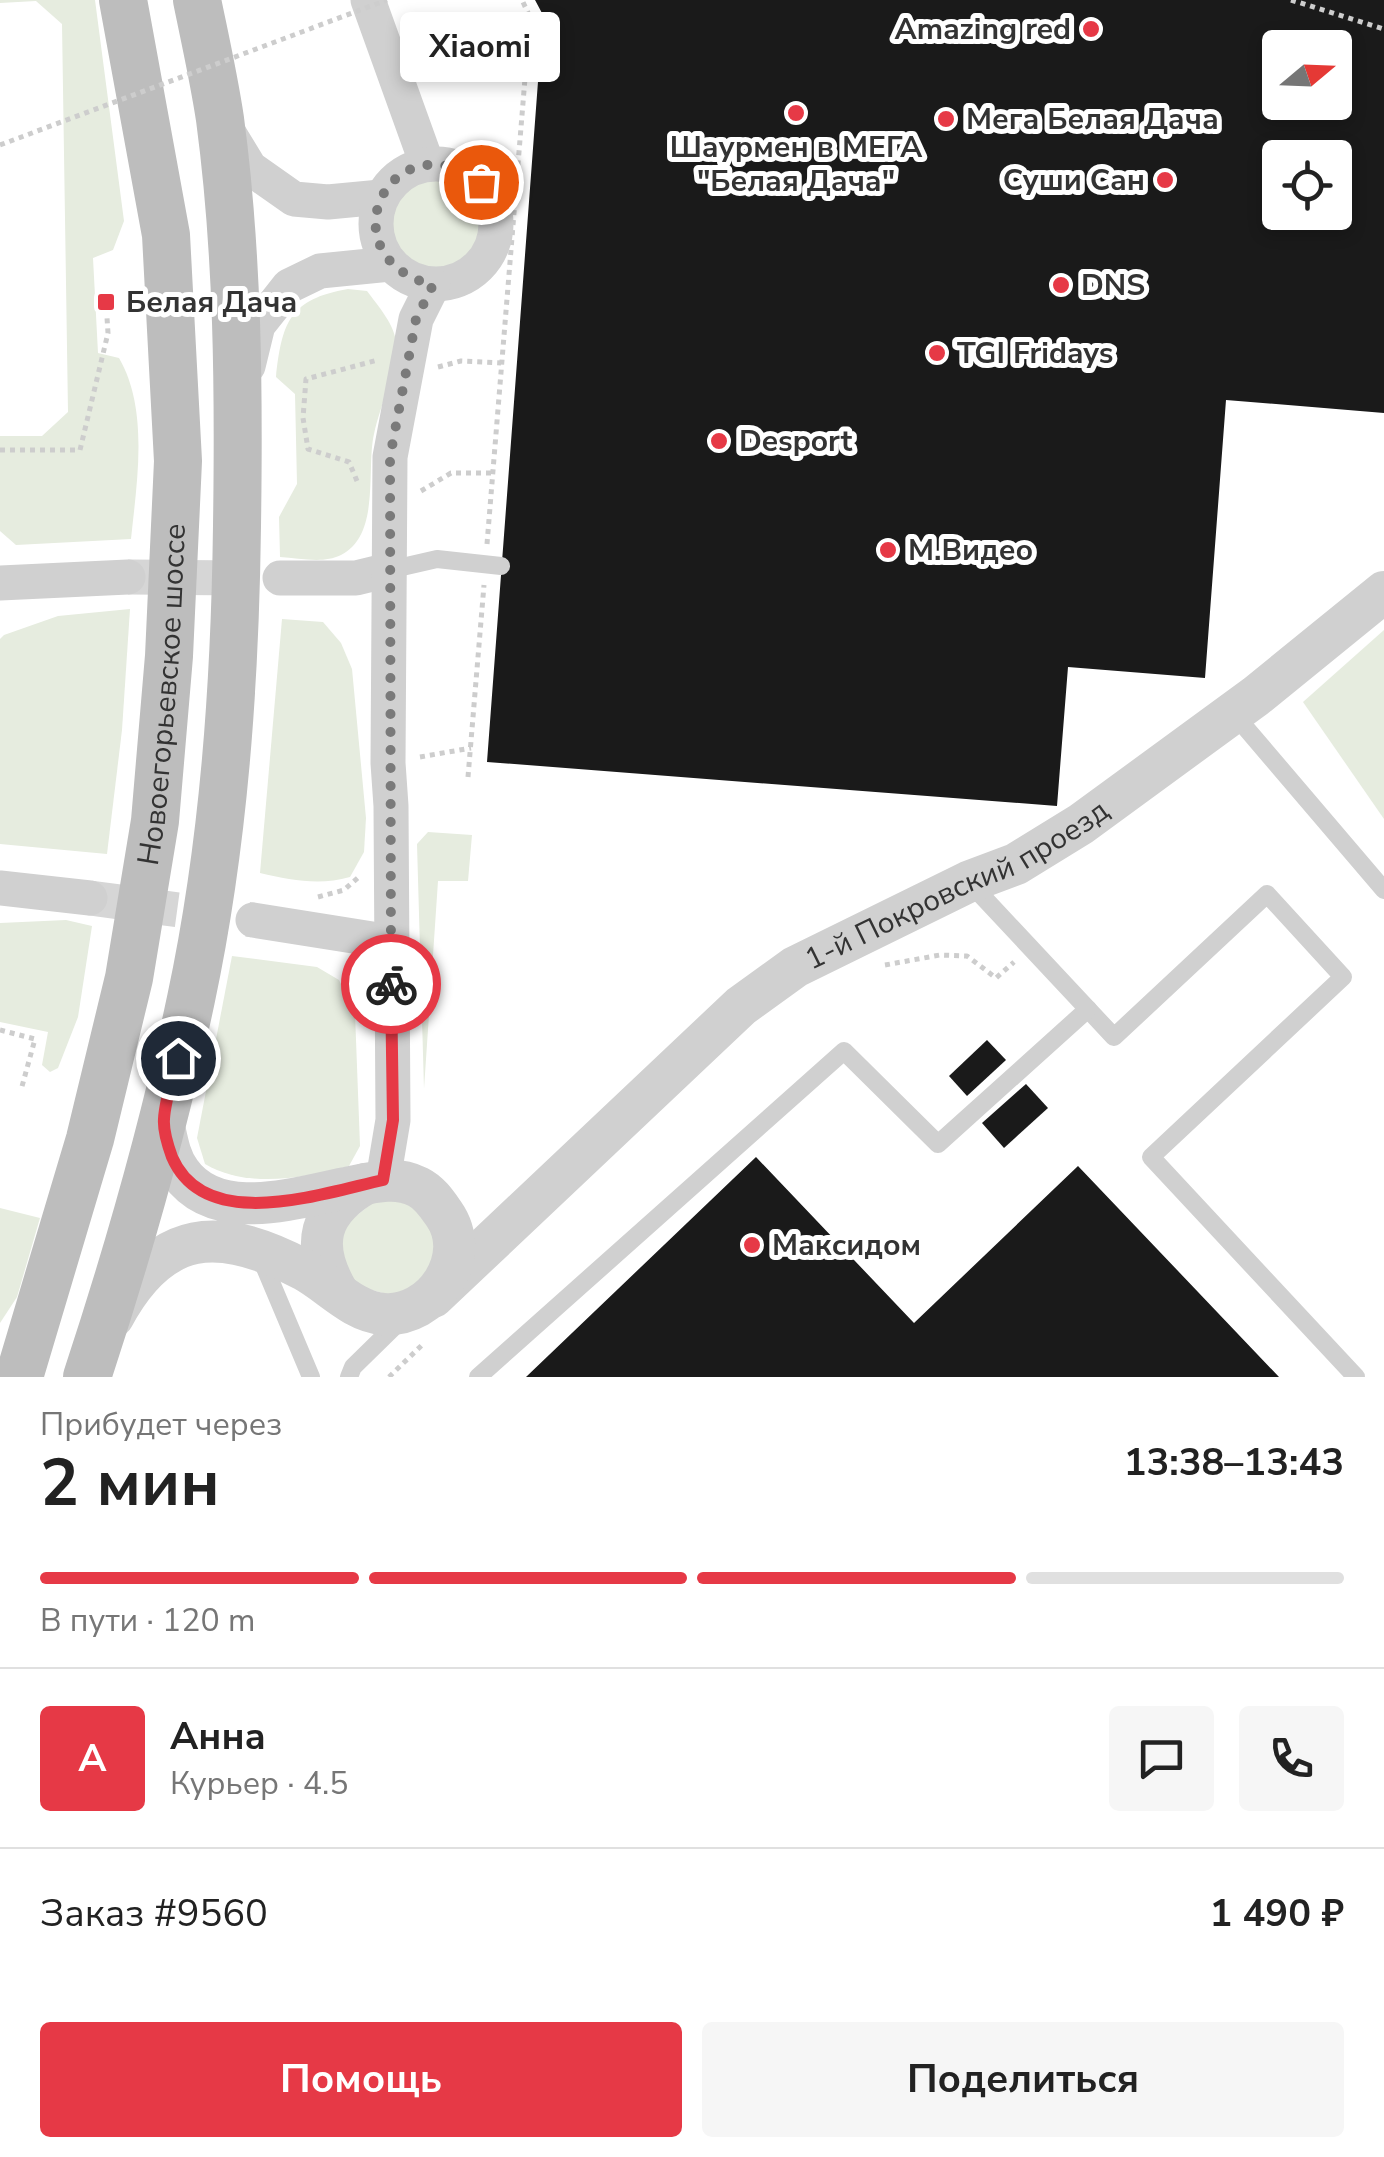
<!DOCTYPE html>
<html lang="ru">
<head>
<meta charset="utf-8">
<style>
  :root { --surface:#fff; --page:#f6f6f6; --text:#222; --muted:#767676; --line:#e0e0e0; --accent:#e63946 }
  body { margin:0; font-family:"Nunito Sans",sans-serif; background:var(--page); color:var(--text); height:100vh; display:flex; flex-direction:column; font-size:38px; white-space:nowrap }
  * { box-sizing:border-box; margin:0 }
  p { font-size:32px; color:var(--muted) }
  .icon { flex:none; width:55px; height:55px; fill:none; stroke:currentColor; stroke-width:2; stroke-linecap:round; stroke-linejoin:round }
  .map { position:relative; height:1377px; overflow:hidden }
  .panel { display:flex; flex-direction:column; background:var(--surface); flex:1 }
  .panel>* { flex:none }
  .needle { width:65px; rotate:71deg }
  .tools { position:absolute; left:1262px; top:30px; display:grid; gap:20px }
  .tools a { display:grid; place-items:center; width:90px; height:90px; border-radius:10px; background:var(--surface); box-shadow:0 5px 15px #0003; font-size:50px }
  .pin { position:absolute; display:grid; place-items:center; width:85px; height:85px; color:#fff; margin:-42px; border:5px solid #fff; border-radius:50%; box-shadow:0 2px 10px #0007 }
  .courier { position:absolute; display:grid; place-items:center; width:100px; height:100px; margin:-50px; border:8px solid #e63946; border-radius:50%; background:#fff; color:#222; box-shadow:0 2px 12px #0007 }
  .bubble { position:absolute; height:70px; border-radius:10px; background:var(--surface); box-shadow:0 5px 15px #0003; font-size:32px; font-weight:700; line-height:70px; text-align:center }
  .head em { font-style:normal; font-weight:700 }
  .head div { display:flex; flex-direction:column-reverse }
  .head { display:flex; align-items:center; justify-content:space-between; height:170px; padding:0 40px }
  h1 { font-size:65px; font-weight:700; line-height:75px }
  .bar { display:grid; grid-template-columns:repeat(4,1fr); gap:15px 10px; align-content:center; height:120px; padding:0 40px }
  .bar i { height:12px; border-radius:8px; background:var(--line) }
  .bar .active { background:var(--accent) }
  .bar p { grid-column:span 4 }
  .line { display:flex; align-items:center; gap:25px; padding:0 40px; border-top:2px solid var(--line) }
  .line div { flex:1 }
  .round { display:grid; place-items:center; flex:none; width:105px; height:105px; border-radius:10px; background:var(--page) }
  .action { display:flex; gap:20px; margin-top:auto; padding:20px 40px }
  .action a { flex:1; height:115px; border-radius:10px; background:var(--accent); color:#fff; font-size:40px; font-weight:700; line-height:115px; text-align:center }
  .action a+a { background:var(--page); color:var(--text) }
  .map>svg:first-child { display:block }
</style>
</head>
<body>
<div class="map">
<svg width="1384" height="1377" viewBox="0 0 1384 1377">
  <rect width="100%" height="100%" fill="#fff"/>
  <g fill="#e6ecdf">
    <path d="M 0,0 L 95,0 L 124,221 L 113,250 L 93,258 L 98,353 L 119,358 C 149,410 137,481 131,539 L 16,545 L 0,531 L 0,436 L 42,436 L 68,412 L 62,24 L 36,1 L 0,3 Z"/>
    <circle cx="435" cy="225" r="47"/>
    <path d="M 348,289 L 367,291 C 378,306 396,326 396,344 C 396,373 380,406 374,434 C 366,468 381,535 341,555 C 323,564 300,558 280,557 L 279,517 L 297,484 L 295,394 L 276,377 C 282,322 290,299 348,289 Z"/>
    <path d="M 130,609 L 122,730 L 107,854 L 0,844 L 0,639 L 4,635 L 58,616 Z"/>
    <path d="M 282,619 L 323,622 L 341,643 L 352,669 L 366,818 L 364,852 L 350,877 C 319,886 291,880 260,873 Z"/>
    <path d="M 1384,630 L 1384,819 L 1303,702 Z"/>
    <path d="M 428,832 L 472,835 L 468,881 L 438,881 L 424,1089 L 417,844 Z"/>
    <path d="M 66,920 L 92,926 L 78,1017 L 58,1068 L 50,1072 L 42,1065 L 48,1032 L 0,1022 L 0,923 Z"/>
    <path d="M 232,956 L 317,967 L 339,980 L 355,1013 L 360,1146 L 349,1166 C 304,1178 247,1189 205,1164 L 197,1138 Z"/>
    <path d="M 380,1197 L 416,1206 L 437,1237 L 431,1275 L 402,1298 L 349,1284 L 337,1231 Z"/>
    <path d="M 0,1208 L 40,1218 L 17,1297 L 0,1323 Z"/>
  </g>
  <g fill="#1a1a1a" fill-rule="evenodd">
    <path d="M 535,0 L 1384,0 L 1384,413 L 1226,400 L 1205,678 L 1068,667 L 1057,806 L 487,762 L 543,15 ZM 1280,48 L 1335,48 L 1335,102 L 1280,102 ZM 1280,158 L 1335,158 L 1335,212 L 1280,212 Z"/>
    <path d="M 987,1040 L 1006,1060 L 967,1096 L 949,1076 Z"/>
    <path d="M 1026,1084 L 1048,1108 L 1004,1148 L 982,1123 Z"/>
    <path d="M 756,1157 L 914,1323 L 1078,1166 L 1279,1377 L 526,1377 Z"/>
  </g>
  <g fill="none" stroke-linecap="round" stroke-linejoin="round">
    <g stroke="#d6d6d6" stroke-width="35" stroke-dasharray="35 18" stroke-linecap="butt">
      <path d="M 128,577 L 257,578"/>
      <path d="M 90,898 L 253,920"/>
    </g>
    <g stroke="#cdcdcd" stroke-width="5" stroke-dasharray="5 5" stroke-linecap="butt">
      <path d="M 1291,0 L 1384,29"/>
      <path d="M 438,367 L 461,361 L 501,363"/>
      <path d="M 0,450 L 80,450 L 108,333 L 106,302"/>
      <path d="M 357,481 L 349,462 L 308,449 L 303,418 L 306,379 L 378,360"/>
      <path d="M 421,491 L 451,473 L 493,473"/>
      <path d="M 487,544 L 530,17 L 522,0"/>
      <path d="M 420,757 L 471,748"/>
      <path d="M 468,777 L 484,585"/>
      <path d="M 318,897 L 344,890 L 361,875"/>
      <path d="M 885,965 L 940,955 L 967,956 L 996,978 L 1014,962"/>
      <path d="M 0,1030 L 35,1039 L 21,1090"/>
      <path d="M 389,1377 L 422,1345"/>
    </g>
    <g stroke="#d0d0d0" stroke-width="18">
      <path d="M 389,570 L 437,559 L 501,566"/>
      <path d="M 1233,713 L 1384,890"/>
      <path d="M 969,882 L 1114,1037 L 1267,894 L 1343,977 L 1151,1157 L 1356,1377"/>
      <path d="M 260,1256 L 311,1377"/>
      <path d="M 349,1377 L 353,1367 L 402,1319"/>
      <path d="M 478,1377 L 844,1051 L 938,1144 L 1088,1009"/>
    </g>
    <g stroke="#d0d0d0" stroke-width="35">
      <path d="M 368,0 L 427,164"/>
      <path d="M 225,127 L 250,168 L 294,199 L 328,202 L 381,197"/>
      <circle cx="436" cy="224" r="60"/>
      <path d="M 248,366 L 258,325 L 289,286 L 320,271 L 390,264"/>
      <path d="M 280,578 L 356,578 L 389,570"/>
      <path d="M 0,583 L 128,577"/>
      <path d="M 0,888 L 90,898"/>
      <path d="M 253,920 L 391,942"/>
      <path d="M 383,1180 L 393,1120 L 391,806 L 388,763 L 390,457 L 416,319 L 433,285"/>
    </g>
    <g stroke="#d0d0d0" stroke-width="42">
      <path d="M 337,1291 C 310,1244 319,1211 365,1184"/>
      <path id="s1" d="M 433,1297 L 741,1006 L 795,967 L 968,882 L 1016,864 L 1081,824 L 1256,696 L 1384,592"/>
      <path d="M 113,1317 C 161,1228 219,1225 304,1270 C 330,1284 352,1311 383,1314 C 433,1318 474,1257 444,1214 C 437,1204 430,1193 418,1187 C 396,1176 374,1182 351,1187 C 298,1197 217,1225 180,1172 C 169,1157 167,1139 163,1122"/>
    </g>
    <g stroke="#bdbdbd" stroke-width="48">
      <path id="s2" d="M 19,1377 L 90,1139 L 129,978 L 155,821 L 169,656 L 178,461 L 166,235 L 123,0"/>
      <path d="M 87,1377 C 128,1253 164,1127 191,999 C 224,844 235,684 237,526 C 239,390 238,254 220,119 C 214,79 205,39 197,0"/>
    </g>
    <path stroke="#cdcdcd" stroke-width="5" stroke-dasharray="5 5" stroke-linecap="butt" d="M 0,145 L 387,0"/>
  </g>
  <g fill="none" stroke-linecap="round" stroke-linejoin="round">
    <path stroke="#7a7a7a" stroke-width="10" stroke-dasharray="0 18" d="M 391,984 L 390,457 L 416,319 L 433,285 C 323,257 389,116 481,182"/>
    <path stroke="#e63946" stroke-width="12" d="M 178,1058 C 173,1078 165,1099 164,1119 C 163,1131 168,1146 172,1157 C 205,1234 320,1194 383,1180 L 393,1120 L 391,984"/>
  </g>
  <g fill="#e63946" stroke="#fff" stroke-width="4">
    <circle cx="1091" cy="29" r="10"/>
    <circle cx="796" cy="113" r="10"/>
    <circle cx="946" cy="119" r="10"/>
    <circle cx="1165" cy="180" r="10"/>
    <circle cx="1061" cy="285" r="10"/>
    <rect x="96" y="292" width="20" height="20" rx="5"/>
    <circle cx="937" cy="353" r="10"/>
    <circle cx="719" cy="441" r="10"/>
    <circle cx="888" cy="550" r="10"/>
    <circle cx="752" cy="1245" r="10"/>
  </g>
  <g text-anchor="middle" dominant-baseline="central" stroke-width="10" stroke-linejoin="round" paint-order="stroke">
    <g font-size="30" font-weight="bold" fill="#333" stroke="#fff" text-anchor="start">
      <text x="1071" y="29" text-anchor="end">Amazing red</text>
      <text x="966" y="119">Мега Белая Дача</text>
      <text x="796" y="147" text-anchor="middle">Шаурмен в МЕГА<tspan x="796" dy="34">"Белая Дача"</tspan></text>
      <text x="1145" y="180" text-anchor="end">Суши Сан</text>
      <text x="1081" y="285">DNS</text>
      <text x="126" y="302">Белая Дача</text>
      <text x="957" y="353">TGI Fridays</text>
      <text x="739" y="441">Desport</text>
      <text x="908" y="550">М.Видео</text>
      <text x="772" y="1245">Максидом</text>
    </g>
    <g font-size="30" fill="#333" stroke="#fff">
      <text stroke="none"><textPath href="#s2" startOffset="700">Новоегорьевское шоссе</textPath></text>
      <text stroke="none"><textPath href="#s1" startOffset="672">1-й Покровский проезд</textPath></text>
    </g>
  </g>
</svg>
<div class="tools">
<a><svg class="needle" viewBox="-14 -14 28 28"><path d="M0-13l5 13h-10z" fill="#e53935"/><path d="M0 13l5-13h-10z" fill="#767676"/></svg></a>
<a><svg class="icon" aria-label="locate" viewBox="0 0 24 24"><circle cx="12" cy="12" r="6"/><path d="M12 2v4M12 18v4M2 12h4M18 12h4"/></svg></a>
</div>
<div class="pin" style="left:481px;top:182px;background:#ea580c"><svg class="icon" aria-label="bag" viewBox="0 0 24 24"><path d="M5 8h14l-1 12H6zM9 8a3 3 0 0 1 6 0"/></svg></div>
<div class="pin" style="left:178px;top:1058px;background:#1f2937"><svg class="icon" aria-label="home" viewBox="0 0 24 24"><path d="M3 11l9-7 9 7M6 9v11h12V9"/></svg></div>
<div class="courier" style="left:391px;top:984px"><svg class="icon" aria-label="bike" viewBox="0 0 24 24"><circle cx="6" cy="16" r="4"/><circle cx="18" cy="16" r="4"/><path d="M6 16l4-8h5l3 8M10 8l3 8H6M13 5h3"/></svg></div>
<div class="bubble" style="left:400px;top:12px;width:160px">Xiaomi</div>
</div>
<section class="panel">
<div class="head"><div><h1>2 мин</h1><p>Прибудет через</p></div><em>13:38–13:43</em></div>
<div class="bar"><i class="active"></i><i class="active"></i><i class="active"></i><i></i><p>В пути · 120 m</p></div>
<div class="line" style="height:180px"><b class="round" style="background:var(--accent);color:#fff">А</b><div><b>Анна</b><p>Курьер · 4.5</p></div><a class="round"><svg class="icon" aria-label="chat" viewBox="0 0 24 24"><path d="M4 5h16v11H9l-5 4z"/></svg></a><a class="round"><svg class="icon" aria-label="phone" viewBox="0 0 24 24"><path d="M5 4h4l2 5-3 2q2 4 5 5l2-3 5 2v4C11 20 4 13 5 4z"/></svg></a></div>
<div class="line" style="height:130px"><div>Заказ #9560</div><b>1 490 ₽</b></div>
<div class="action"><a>Помощь</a><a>Поделиться</a></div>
</section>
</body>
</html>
